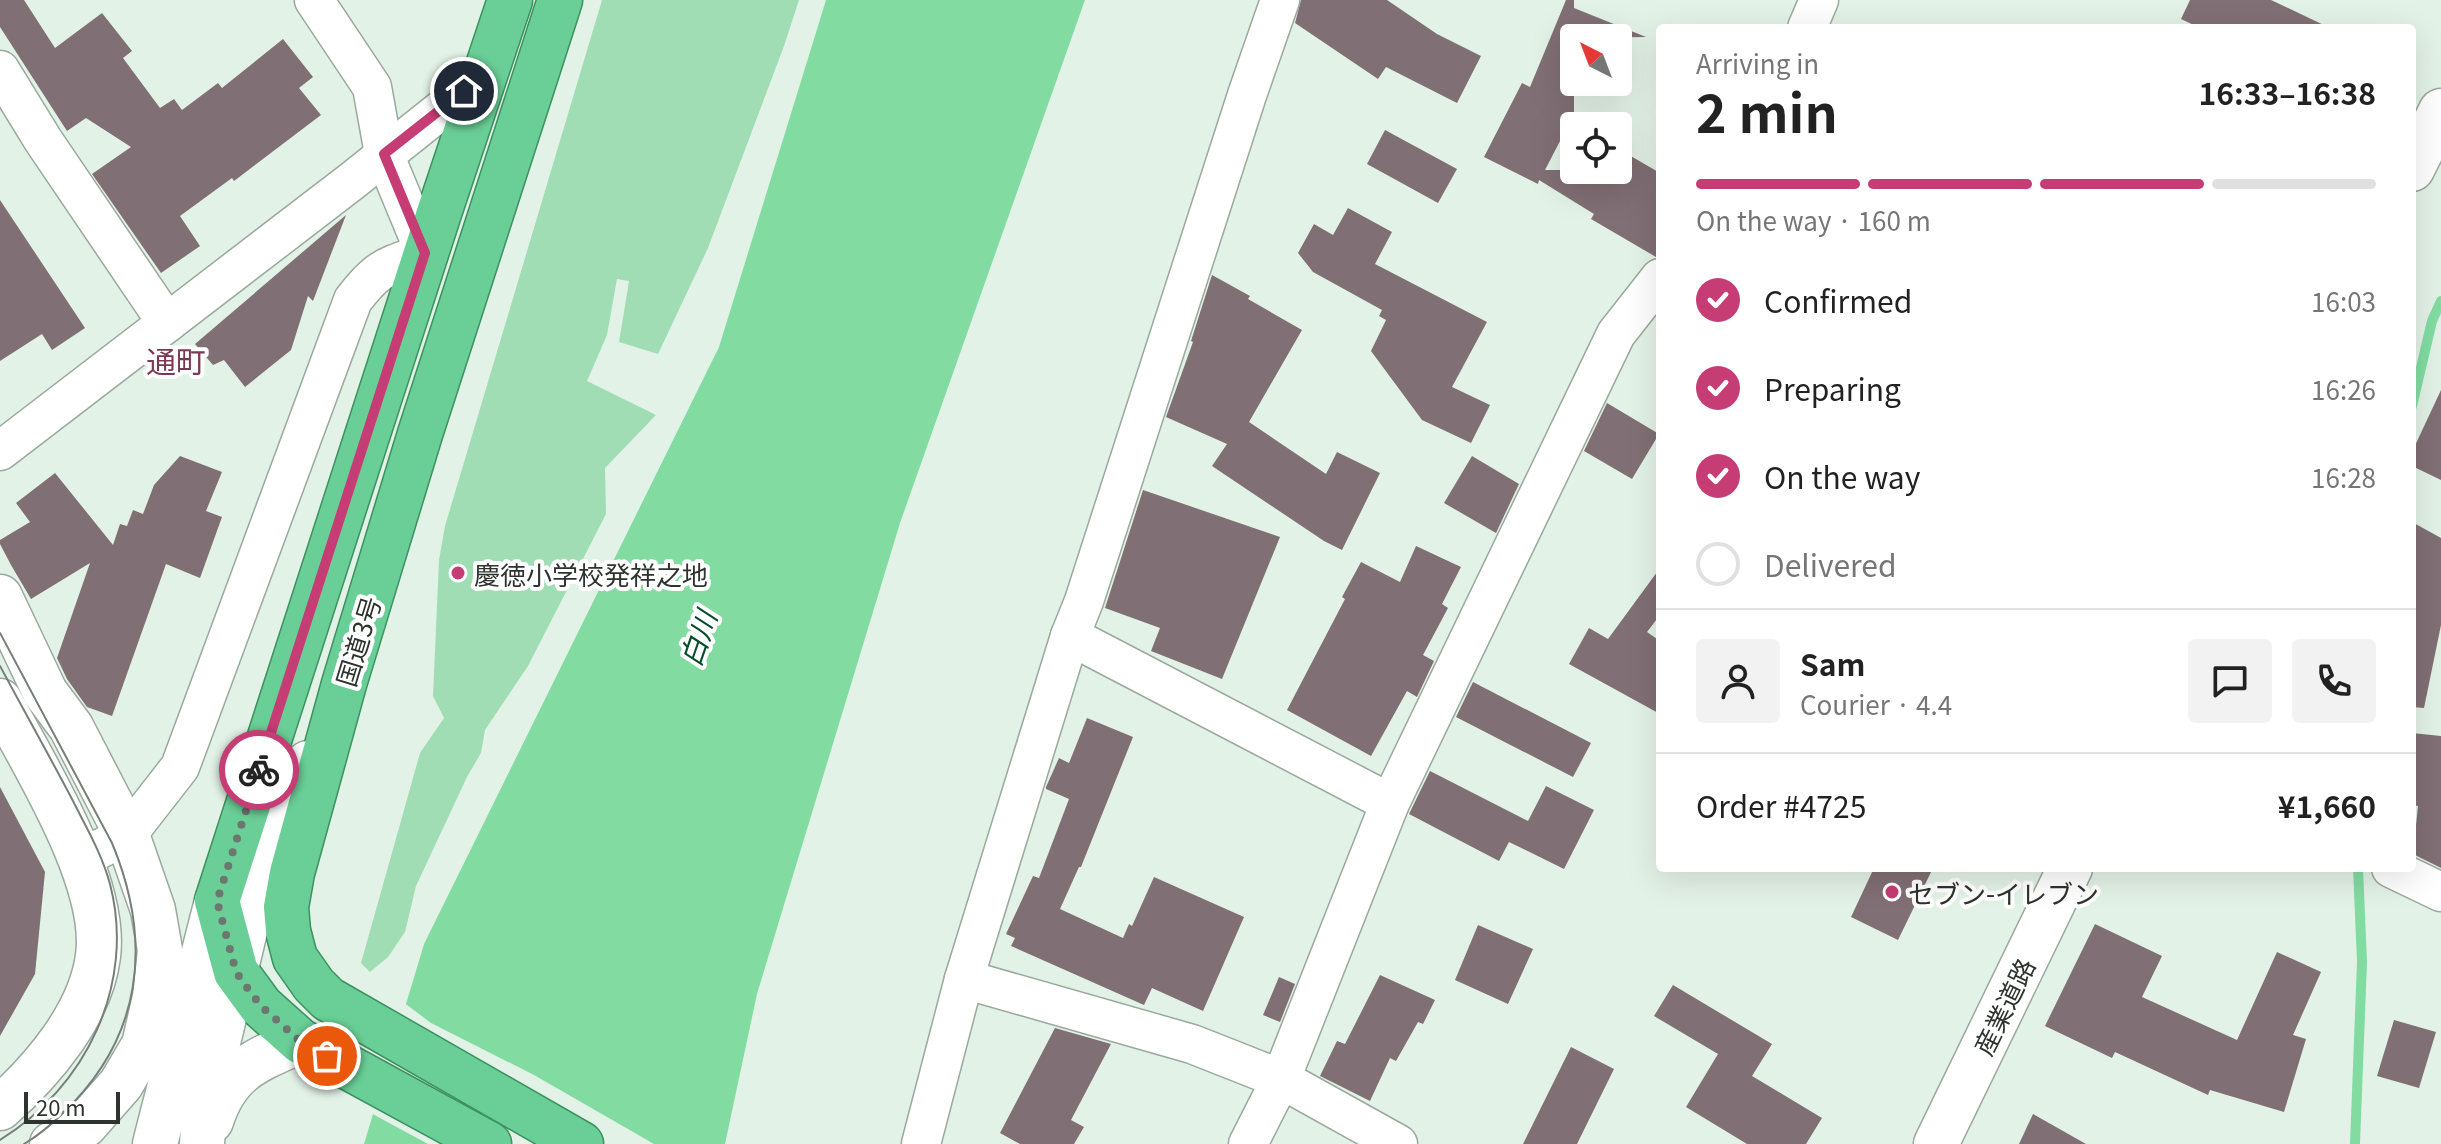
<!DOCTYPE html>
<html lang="en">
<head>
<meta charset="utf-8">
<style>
  :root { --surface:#fff; --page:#f2f2f2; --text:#222; --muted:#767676; --line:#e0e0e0; --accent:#c63c74 }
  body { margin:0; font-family:Georgia,"Noto Sans JP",serif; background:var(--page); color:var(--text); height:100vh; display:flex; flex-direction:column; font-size:30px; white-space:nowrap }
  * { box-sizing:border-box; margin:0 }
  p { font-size:26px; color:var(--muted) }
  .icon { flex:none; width:44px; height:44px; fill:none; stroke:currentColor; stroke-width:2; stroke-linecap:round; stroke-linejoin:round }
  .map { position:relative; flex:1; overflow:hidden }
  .sheet { position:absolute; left:1656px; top:24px; width:760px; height:848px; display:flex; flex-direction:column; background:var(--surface); border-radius:8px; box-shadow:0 8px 32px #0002 }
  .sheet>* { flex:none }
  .needle { width:52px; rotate:318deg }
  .buttons { position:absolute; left:1560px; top:24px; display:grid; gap:16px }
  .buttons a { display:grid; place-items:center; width:72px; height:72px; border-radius:8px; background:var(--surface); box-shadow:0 8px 32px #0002; font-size:40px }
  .scale { position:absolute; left:24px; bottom:20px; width:96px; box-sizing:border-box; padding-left:8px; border:4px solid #2d332e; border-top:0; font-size:22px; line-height:28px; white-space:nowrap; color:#2d332e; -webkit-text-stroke:6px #fff; paint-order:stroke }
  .pin { position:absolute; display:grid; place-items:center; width:68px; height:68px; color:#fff; margin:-34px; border:4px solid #fff; border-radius:50%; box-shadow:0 2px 8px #0007 }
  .courier { position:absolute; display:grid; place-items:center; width:80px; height:80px; margin:-40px; border:6px solid #c63c74; border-radius:50%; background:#fff; color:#222; box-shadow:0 2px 10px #0007 }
  .headline em { font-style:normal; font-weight:700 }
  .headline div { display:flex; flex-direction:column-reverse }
  .headline { display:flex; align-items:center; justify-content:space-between; height:136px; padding:0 40px }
  h1 { font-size:52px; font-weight:700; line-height:60px }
  .bar { display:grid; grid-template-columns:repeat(4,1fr); gap:12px 8px; align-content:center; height:96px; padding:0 40px }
  .bar i { height:10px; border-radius:6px; background:var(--line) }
  .bar .active { background:var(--accent) }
  .bar p { grid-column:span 4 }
  .line { display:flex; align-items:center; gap:20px; padding:0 40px; border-top:2px solid var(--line) }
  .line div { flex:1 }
  .round { display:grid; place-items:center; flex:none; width:84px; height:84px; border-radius:8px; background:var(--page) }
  ol { padding:0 40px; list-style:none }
  li { display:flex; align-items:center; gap:24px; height:88px }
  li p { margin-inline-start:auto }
  li .icon { padding:8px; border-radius:50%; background:var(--accent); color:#fff; stroke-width:4 }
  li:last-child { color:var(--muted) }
  li i { width:44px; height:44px; border:4px solid var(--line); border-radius:50% }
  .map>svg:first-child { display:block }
</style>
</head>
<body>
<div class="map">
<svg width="2441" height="1144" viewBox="0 0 2441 1144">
  <rect width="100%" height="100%" fill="#e3f2e7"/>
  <path fill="#a0ddb4" d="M 602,0 L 799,0 L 784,46 L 708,248 L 658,354 L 619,342 L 629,281 L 617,279 L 607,335 L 587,381 L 656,415 L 605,468 L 606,514 L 528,666 L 485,730 L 481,753 L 467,777 L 416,886 L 405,932 L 388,957 L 370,972 L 361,963 L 420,753 L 444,718 L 433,696 L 439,560 L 445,526 Z"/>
  <path fill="#82dca2" d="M 826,0 L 1085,0 L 900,523 L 757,994 L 725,1144 L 364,1144 L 424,944 L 719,347 Z"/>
  <path fill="#e3f2e7" d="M 403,1002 L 431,1023 L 534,1075 L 654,1144 L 428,1144 L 369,1112 Z"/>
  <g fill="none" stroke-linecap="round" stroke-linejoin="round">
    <g stroke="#82dca2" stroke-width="10">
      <path d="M 2412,406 L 2432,321 L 2441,301"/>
      <path d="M 2355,1144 L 2362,962 L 2358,868"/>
    </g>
  </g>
  <g fill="#806f74">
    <path d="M 0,0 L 24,0 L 55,48 L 102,13 L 132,51 L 123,58 L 160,108 L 174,99 L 182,110 L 218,83 L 222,88 L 283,39 L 313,77 L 299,88 L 321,115 L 234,181 L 232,178 L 180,216 L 200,246 L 161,273 L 92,174 L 131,147 L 86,118 L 67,131 L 0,27 Z"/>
    <path d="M 1301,0 L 1387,0 L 1437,34 L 1481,56 L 1457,103 L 1386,67 L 1378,79 L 1295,23 Z"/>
    <path d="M 1566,0 L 1574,0 L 1574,8 L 1646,37 L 1574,38 L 1574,114 L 1545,170 L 1594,170 L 1613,182 L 1629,155 L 1660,173 L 1660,256 L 1656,257 L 1591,219 L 1594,214 L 1539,180 L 1538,184 L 1484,157 L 1522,83 L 1530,87 Z"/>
    <path d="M 2190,0 L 2271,0 L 2330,28 L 2200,28 L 2181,19 Z"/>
    <path d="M 1385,130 L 1457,169 L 1438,203 L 1367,164 Z"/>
    <path d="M 0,200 L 85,328 L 52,350 L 42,334 L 0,361 Z"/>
    <path d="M 1348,208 L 1392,232 L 1375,264 L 1487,322 L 1452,387 L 1490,405 L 1471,443 L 1422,420 L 1371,351 L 1386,320 L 1379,316 L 1382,310 L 1313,272 L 1298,253 L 1314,224 L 1333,235 Z"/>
    <path d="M 346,215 L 313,301 L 308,296 L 291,350 L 245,387 L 224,360 L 213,365 L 195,344 Z"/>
    <path d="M 1212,275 L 1250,296 L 1248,299 L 1302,330 L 1249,422 L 1326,474 L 1337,452 L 1380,473 L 1342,550 L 1324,541 L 1212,466 L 1227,444 L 1166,417 L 1193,342 L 1191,341 Z"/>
    <path d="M 2441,390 L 2441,480 L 2412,466 L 2412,452 Z"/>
    <path d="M 1607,403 L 1659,434 L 1632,479 L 1584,451 Z"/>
    <path d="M 180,456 L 222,472 L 206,511 L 222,517 L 200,578 L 166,564 L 112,716 L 87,707 L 67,679 L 57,658 L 90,563 L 31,599 L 11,565 L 0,544 L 0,540 L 30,522 L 16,503 L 55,473 L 113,545 L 120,524 L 127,526 L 133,510 L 143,514 L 154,485 Z"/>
    <path d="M 1472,456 L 1519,484 L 1496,533 L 1444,503 Z"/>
    <path d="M 1143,490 L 1280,537 L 1222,679 L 1151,651 L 1160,628 L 1105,608 Z"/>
    <path d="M 2412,522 L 2441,538 L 2441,625 L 2424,708 L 2412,707 Z"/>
    <path d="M 1416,546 L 1461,567 L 1442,604 L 1448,608 L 1423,655 L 1434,661 L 1417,697 L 1407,691 L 1371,756 L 1287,710 L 1345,599 L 1342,597 L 1361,562 L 1400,582 Z"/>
    <path d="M 1660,568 L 1660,615 L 1647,632 L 1660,641 L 1660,714 L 1569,664 L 1589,628 L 1608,639 Z"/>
    <path d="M 1473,682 L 1591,743 L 1573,777 L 1456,717 Z"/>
    <path d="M 1087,718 L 1133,737 L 1081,867 L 1079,867 L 1060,909 L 1123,938 L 1129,924 L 1132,926 L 1154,877 L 1244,917 L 1203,1011 L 1152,988 L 1144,1005 L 1011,946 L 1015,938 L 1006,934 L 1033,876 L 1039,878 L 1069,799 L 1046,789 L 1046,787 L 1059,758 L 1069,763 Z"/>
    <path d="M 2412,733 L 2441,736 L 2441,868 L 2413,854 L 2418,806 L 2412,805 Z"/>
    <path d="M 1430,771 L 1528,821 L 1546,786 L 1594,810 L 1564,869 L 1509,842 L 1499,861 L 1409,814 Z"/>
    <path d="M 0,787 L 45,872 L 35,974 L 0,1036 Z"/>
    <path d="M 1874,868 L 1933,868 L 1898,940 L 1851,917 Z"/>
    <path d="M 2095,924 L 2162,956 L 2142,997 L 2237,1040 L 2277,952 L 2321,972 L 2293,1035 L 2306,1039 L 2284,1112 L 2210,1090 L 2208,1095 L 2115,1052 L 2112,1058 L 2045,1026 Z"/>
    <path d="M 1478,925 L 1533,949 L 1508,1004 L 1455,980 Z"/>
    <path d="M 1380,975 L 1435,1000 L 1423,1024 L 1418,1022 L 1396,1061 L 1390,1058 L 1370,1101 L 1320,1076 L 1337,1041 L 1345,1044 Z"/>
    <path d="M 1279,977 L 1295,984 L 1280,1022 L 1263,1015 Z"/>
    <path d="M 1673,985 L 1772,1044 L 1752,1076 L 1822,1118 L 1806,1144 L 1747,1144 L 1686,1107 L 1718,1054 L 1654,1016 Z"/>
    <path d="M 2394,1020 L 2436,1032 L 2419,1088 L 2377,1076 Z"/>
    <path d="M 1055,1028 L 1111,1044 L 1071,1120 L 1084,1127 L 1074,1144 L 1020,1144 L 1000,1133 Z"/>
    <path d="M 1571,1047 L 1614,1069 L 1577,1144 L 1523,1144 Z"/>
    <path d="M 2033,1114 L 2086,1144 L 2019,1144 Z"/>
  </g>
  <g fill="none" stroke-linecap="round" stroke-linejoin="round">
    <g stroke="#9aa89e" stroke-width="41">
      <g id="minor">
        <path d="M 1807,28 L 1819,0"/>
        <path d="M 0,70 L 43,140 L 167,323"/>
        <path d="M 0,451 L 352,181 L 485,75"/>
        <path d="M 1070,636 L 1390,803"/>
        <path d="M 82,858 L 127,835 L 180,767 L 353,300 C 379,266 386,267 425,253 L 384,154 L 372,87 L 314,0"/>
        <path d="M 2391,868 L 2441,892"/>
        <path d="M 964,979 L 1192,1044 L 1281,1079 L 1398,1144"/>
        <path d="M 921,1144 L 964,979 L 1070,636 L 1084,601 L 1247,95 L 1280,0"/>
        <path d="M 1248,1144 L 1281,1079 L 1390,803 L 1616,334 L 1660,278"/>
      </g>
    </g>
    <g stroke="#9aa89e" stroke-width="47">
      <g id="tertiary">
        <path d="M 2412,169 L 2441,111"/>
        <path d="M 0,597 L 45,692 L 71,727 L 127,835 L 153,910 L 160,950 L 155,997 L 144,1045 L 121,1084 L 85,1125 L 52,1144"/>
        <path d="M 0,701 C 35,766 108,882 98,956 C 91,1014 42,1071 0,1108"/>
        <path d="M 211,1121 C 227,1070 255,1061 300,1041"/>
        <path d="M 155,1144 L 217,901"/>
        <path d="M 202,1144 L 205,1096 L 250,910 L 274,841 L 308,763"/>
        <path d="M 1936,1144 L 2070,868"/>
      </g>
    </g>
    <g stroke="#3c9160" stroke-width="47">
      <g id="trunk">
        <path d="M 560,0 L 420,434 L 344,684 L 292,873 L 286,907 L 288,931 L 295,958 L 314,985 L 328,999 L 581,1144"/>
        <path d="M 489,1144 L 300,1041 L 261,1006 L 236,972 L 217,901 L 439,213 L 510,0"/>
      </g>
    </g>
    <use href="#minor" stroke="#fff" stroke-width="38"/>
    <use href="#tertiary" stroke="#fff" stroke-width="44"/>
    <use href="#trunk" stroke="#6acf96" stroke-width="44"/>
    <g stroke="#767f78" stroke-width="2">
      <path d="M 0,633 L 112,843 C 153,942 143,1037 63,1113 C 51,1125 39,1135 24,1144"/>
      <path d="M 0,666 C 24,711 49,755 73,801 C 86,827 102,854 110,884 C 136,984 86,1087 0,1140"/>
    </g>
  </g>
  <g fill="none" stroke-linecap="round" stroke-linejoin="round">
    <path stroke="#6d766f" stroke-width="8" stroke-dasharray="0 14.4" d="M 259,770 L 217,901 L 236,972 L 248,989 L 261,1006 L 300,1041 L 327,1056"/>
    <path stroke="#c63c74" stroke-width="10" d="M 259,770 L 425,253 L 384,154 L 464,91"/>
  </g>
  <g fill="#c63c74" stroke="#fff" stroke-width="3">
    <circle cx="458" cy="573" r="8"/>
    <circle cx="1892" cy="892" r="8"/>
  </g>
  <g text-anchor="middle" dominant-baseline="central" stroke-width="8" stroke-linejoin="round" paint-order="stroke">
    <g font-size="26" fill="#2d332e" stroke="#fff" text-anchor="start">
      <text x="474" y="573">慶徳小学校発祥之地</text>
      <text x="1908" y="892">セブン-イレブン</text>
    </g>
    <g font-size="26" fill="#2d332e" stroke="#fff">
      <text transform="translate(357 641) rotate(-73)">国道3号</text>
      <text transform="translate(2003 1006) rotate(-64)">産業道路</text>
    </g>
    <g font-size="28" font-style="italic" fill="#044d29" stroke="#fff">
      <text transform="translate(697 638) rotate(-71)">白川</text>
    </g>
    <g font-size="30" fill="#7d3851" stroke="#fff">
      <text x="176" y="360">通町</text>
    </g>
  </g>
</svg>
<div class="buttons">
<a><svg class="needle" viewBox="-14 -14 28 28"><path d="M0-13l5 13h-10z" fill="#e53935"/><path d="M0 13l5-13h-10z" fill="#767676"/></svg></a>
<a><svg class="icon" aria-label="locate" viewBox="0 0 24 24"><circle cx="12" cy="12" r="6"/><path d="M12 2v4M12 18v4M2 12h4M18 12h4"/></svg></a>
</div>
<div class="scale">20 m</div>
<div class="pin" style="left:327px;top:1056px;background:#ea580c"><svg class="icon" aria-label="bag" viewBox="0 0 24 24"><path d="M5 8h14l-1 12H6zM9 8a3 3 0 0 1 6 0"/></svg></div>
<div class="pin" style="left:464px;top:91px;background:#1f2937"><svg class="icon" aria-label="home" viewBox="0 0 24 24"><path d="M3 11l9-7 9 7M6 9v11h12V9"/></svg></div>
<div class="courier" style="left:259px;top:770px"><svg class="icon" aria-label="bike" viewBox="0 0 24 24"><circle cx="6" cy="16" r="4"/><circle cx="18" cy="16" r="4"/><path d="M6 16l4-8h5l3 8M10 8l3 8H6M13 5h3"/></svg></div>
<section class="sheet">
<div class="headline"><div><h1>2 min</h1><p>Arriving in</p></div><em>16:33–16:38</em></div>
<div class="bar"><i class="active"></i><i class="active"></i><i class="active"></i><i></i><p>On the way · 160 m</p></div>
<ol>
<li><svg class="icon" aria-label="check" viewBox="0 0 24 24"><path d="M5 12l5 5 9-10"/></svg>Confirmed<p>16:03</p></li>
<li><svg class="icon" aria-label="check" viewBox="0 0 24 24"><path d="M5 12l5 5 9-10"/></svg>Preparing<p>16:26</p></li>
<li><svg class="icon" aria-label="check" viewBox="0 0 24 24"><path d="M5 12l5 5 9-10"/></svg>On the way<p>16:28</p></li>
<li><i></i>Delivered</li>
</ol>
<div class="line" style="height:144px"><a class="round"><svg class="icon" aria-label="person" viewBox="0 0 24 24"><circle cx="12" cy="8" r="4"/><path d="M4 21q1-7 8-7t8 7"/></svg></a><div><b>Sam</b><p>Courier · 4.4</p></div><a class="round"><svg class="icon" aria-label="chat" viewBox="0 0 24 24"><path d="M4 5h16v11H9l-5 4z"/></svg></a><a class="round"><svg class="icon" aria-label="phone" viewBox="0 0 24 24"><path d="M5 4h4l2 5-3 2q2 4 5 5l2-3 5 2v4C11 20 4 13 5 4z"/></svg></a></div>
<div class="line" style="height:104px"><div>Order #4725</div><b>¥1,660</b></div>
</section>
</div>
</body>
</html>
